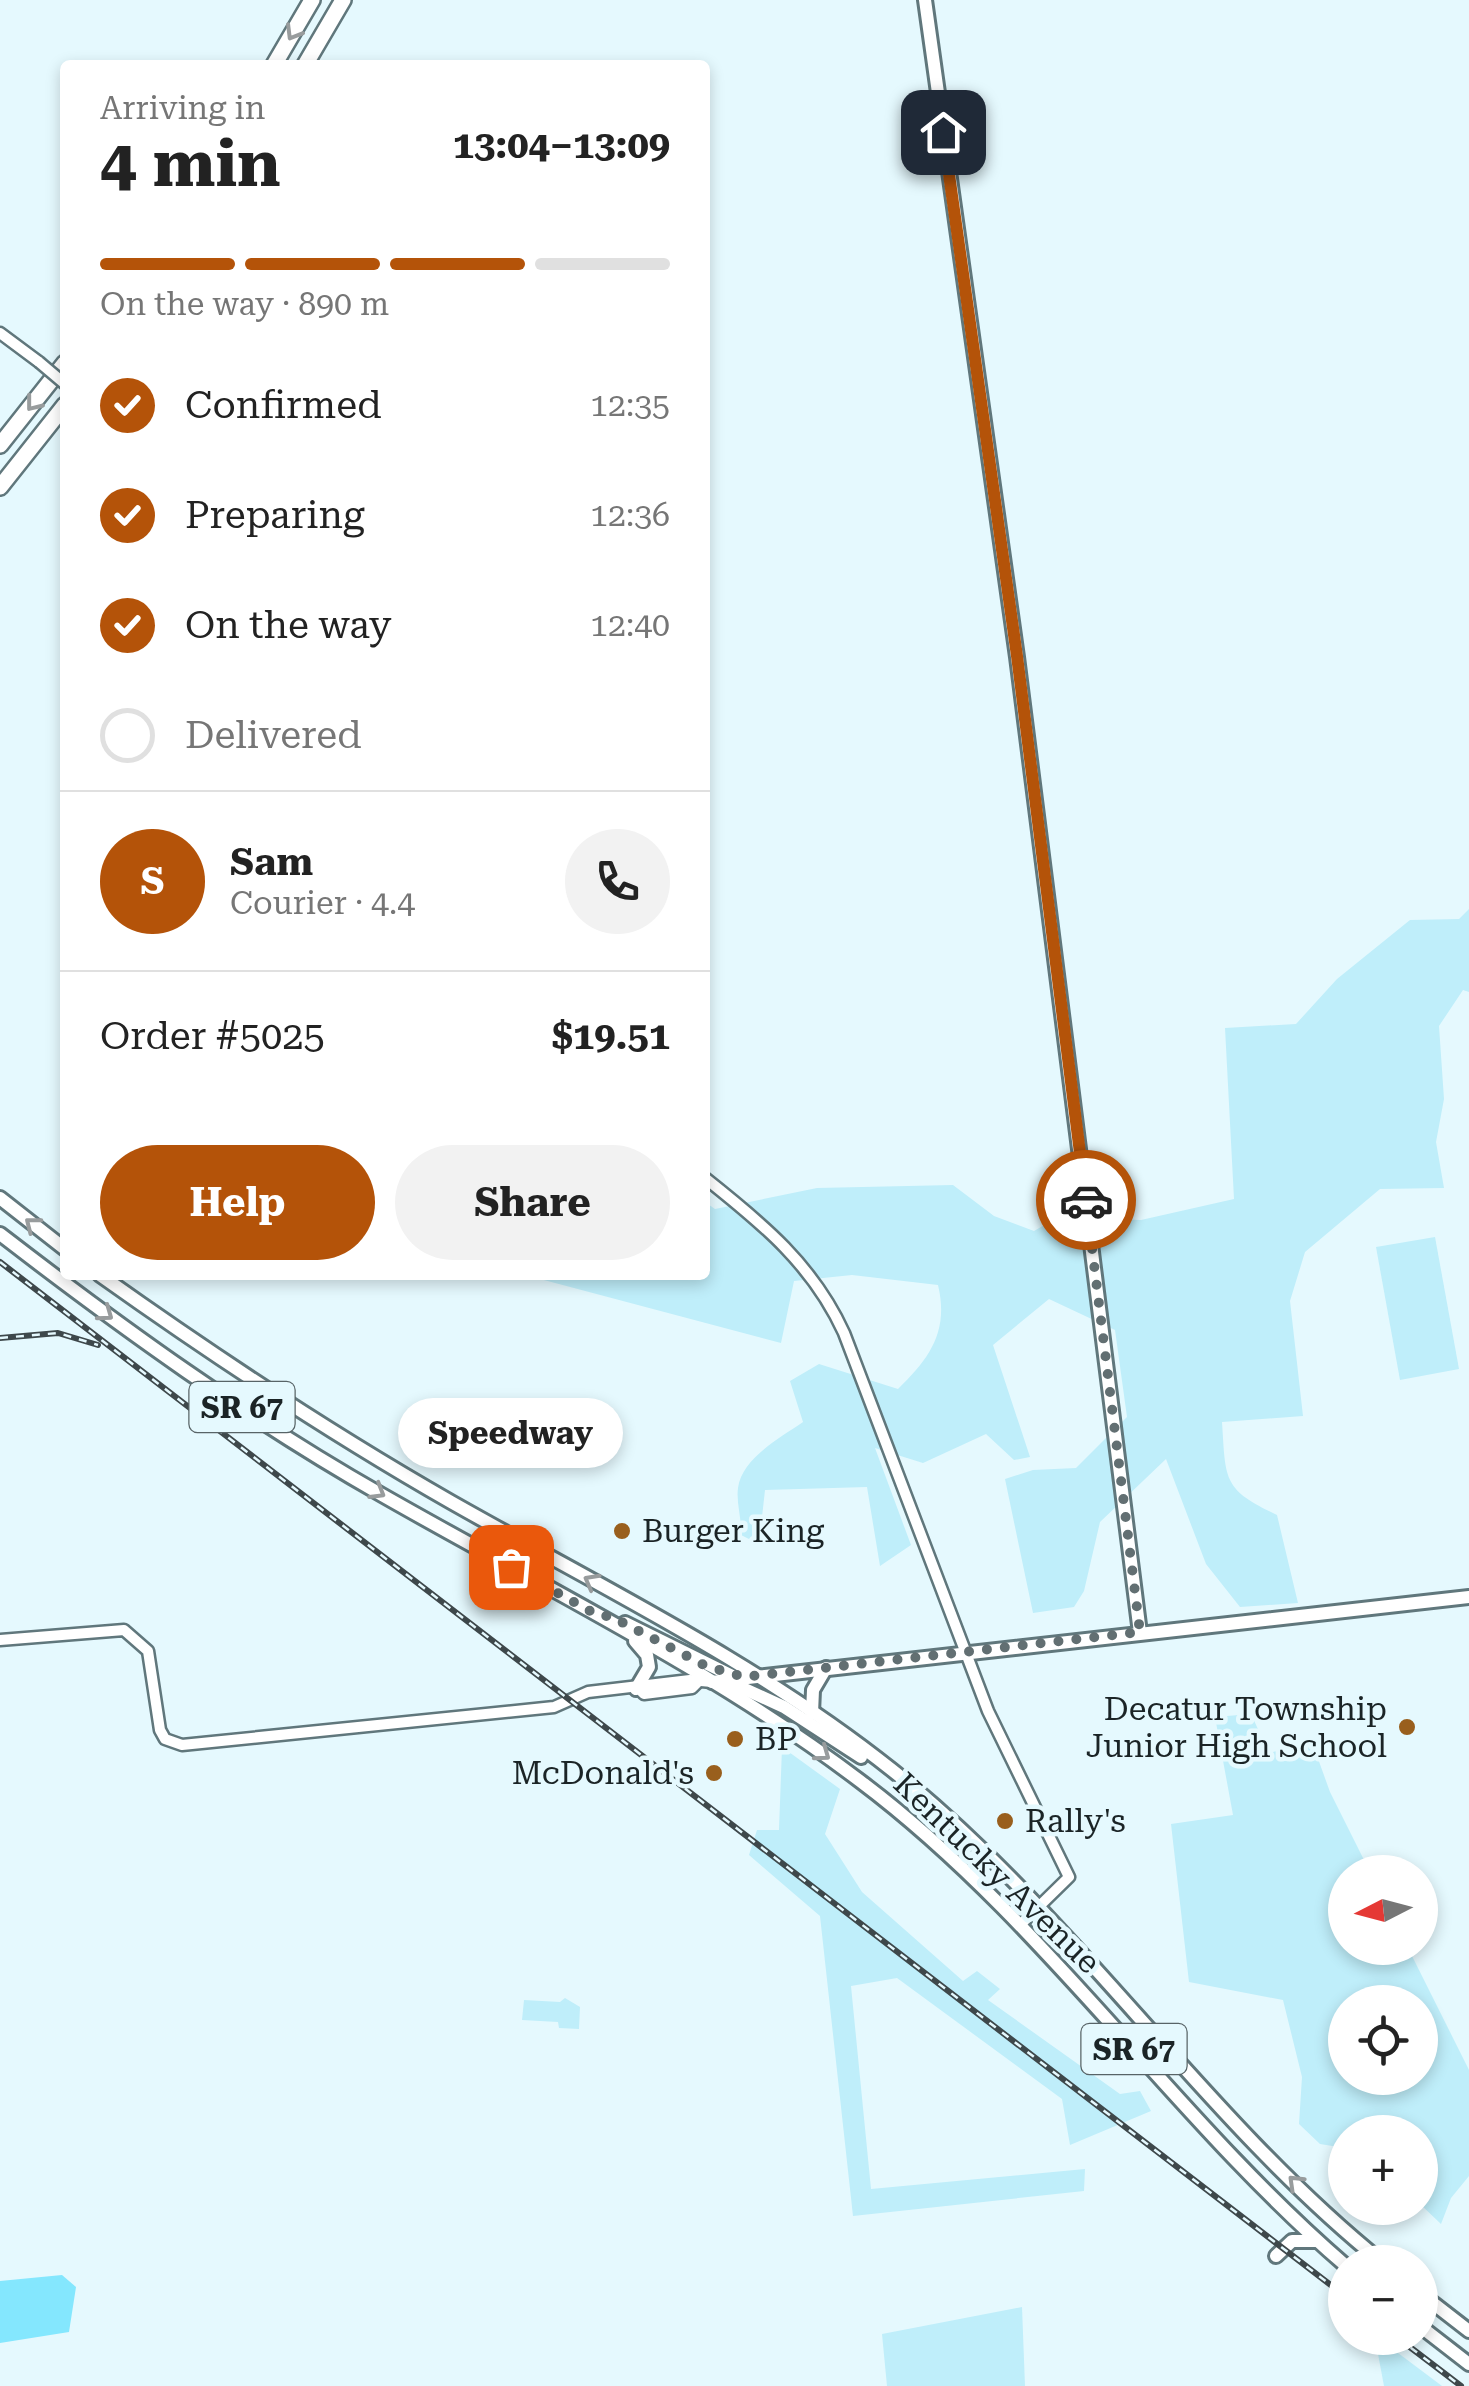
<!DOCTYPE html>
<html lang="en">
<head>
<meta charset="utf-8">
<style>
  :root { --surface:#fff; --page:#f2f2f2; --text:#222; --muted:#767676; --line:#e0e0e0; --accent:#b45309 }
  body { margin:0; font-family:"Roboto Serif",serif; background:var(--page); color:var(--text); height:100vh; display:flex; flex-direction:column; font-size:38px; white-space:nowrap }
  * { box-sizing:border-box; margin:0 }
  p { font-size:32px; color:var(--muted) }
  .icon { flex:none; width:55px; height:55px; fill:none; stroke:currentColor; stroke-width:2; stroke-linecap:round; stroke-linejoin:round }
  .map { position:relative; flex:1; overflow:hidden }
  .drawer { position:absolute; left:60px; top:60px; width:650px; height:1220px; display:flex; flex-direction:column; background:var(--surface); border-radius:10px; box-shadow:0 5px 15px #0003 }
  .drawer>* { flex:none }
  .needle { width:65px; rotate:264deg }
  .controls { position:absolute; left:1328px; top:1855px; display:grid; gap:20px }
  .controls a { display:grid; place-items:center; width:110px; height:110px; border-radius:50%; background:var(--surface); box-shadow:0 5px 15px #0003; font-size:50px }
  .pin { position:absolute; display:grid; place-items:center; width:85px; height:85px; color:#fff; margin:-42px; border-radius:20px; box-shadow:0 5px 15px #0006 }
  .courier { position:absolute; display:grid; place-items:center; width:100px; height:100px; margin:-50px; border:8px solid #b45309; border-radius:50%; background:#fff; color:#222; box-shadow:0 2px 12px #0007 }
  .bubble { position:absolute; height:70px; border-radius:35px; background:var(--surface); box-shadow:0 5px 15px #0003; font-size:32px; font-weight:700; line-height:70px; text-align:center }
  .head em { font-style:normal; font-weight:700 }
  .head div { display:flex; flex-direction:column-reverse }
  .head { display:flex; align-items:center; justify-content:space-between; height:170px; padding:0 40px }
  h1 { font-size:65px; font-weight:700; line-height:75px }
  .bar { display:grid; grid-template-columns:repeat(4,1fr); gap:15px 10px; align-content:center; height:120px; padding:0 40px }
  .bar i { height:12px; border-radius:8px; background:var(--line) }
  .bar .active { background:var(--accent) }
  .bar p { grid-column:span 4 }
  .line { display:flex; align-items:center; gap:25px; padding:0 40px; border-top:2px solid var(--line) }
  .line div { flex:1 }
  .round { display:grid; place-items:center; flex:none; width:105px; height:105px; border-radius:52px; background:var(--page) }
  ol { padding:0 40px; list-style:none }
  li { display:flex; align-items:center; gap:30px; height:110px }
  li p { margin-inline-start:auto }
  li .icon { padding:10px; border-radius:50%; background:var(--accent); color:#fff; stroke-width:4 }
  li:last-child { color:var(--muted) }
  li i { width:55px; height:55px; border:5px solid var(--line); border-radius:50% }
  .action { display:flex; gap:20px; margin-top:auto; padding:20px 40px }
  .action a { flex:1; height:115px; border-radius:60px; background:var(--accent); color:#fff; font-size:40px; font-weight:700; line-height:115px; text-align:center }
  .action a+a { background:var(--page); color:var(--text) }
  .map>svg:first-child { display:block }
</style>
</head>
<body>
<div class="map">
<svg width="1469" height="2386" viewBox="0 0 1469 2386">
  <rect width="100%" height="100%" fill="#e5f9fe"/>
  <g fill="#bfeefa" fill-rule="evenodd">
    <path d="M 1469,909 L 1469,992 L 1463,990 L 1439,1026 L 1444,1099 L 1436,1142 L 1444,1188 L 1380,1189 L 1305,1252 L 1290,1301 L 1303,1416 L 1222,1422 C 1226,1480 1222,1489 1277,1515 L 1298,1603 L 1240,1607 L 1206,1564 L 1166,1459 L 1100,1522 L 1084,1591 L 1074,1607 L 1033,1613 L 1005,1479 L 1033,1470 L 1076,1468 L 1127,1417 L 1115,1330 L 1049,1299 L 993,1345 L 1030,1457 L 1014,1460 L 986,1434 L 923,1463 L 875,1448 L 911,1545 L 880,1566 L 867,1487 L 765,1490 L 759,1544 L 741,1535 C 742,1519 736,1503 738,1488 C 742,1458 780,1438 803,1422 L 790,1381 L 819,1364 L 898,1389 C 930,1358 949,1331 938,1285 L 852,1275 L 794,1281 L 781,1343 L 525,1275 L 705,1275 L 705,1202 L 715,1209 L 817,1188 L 953,1185 L 994,1216 L 1034,1231 L 1058,1217 L 1141,1220 L 1234,1199 L 1225,1028 L 1296,1024 L 1337,979 L 1410,920 L 1459,919 Z"/>
    <path d="M 1435,1237 L 1459,1369 L 1400,1380 L 1376,1247 Z"/>
    <path d="M 1251,1714 L 1269,1753 L 1312,1742 L 1330,1792 L 1370,1872 L 1345,1872 L 1345,1948 L 1408,1948 L 1469,2070 L 1469,2176 L 1451,2198 L 1441,2224 L 1420,2204 L 1420,2132 L 1345,2132 L 1345,2148 L 1320,2144 L 1299,2124 L 1302,2077 L 1283,2000 L 1189,1982 L 1171,1824 L 1233,1815 L 1215,1717 ZM 1345,2002 L 1420,2002 L 1420,2078 L 1345,2078 Z"/>
    <path d="M 782,1747 L 840,1789 L 825,1834 L 862,1892 L 963,1981 L 977,1971 L 1000,1989 L 988,2000 L 1120,2094 L 1140,2091 L 1151,2111 L 1070,2145 L 1062,2099 L 897,1978 L 851,1986 L 871,2189 L 1085,2169 L 1084,2191 L 853,2216 L 820,1916 L 749,1855 L 757,1830 L 779,1830 Z"/>
    <path d="M 565,1998 L 580,2007 L 579,2029 L 559,2028 L 558,2022 L 522,2020 L 524,2000 L 560,2002 Z"/>
    <path d="M 1022,2307 L 1025,2386 L 887,2386 L 882,2334 Z"/>
    <path d="M 1375,2338 L 1378,2338 L 1442,2386 L 1384,2386 Z"/>
  </g>
  <path fill="#84e7fe" d="M 62,2275 L 76,2287 L 69,2332 L 0,2343 L 0,2281 Z"/>
  <g fill="none" stroke-linecap="round" stroke-linejoin="round">
    <g stroke="#60777c" stroke-width="15">
      <g id="minor">
        <path d="M 0,333 L 39,362"/>
        <path d="M 705,1178 C 763,1224 813,1265 844,1333 L 988,1711 L 1069,1877 L 1020,1925"/>
        <path d="M 0,1640 L 124,1630 L 148,1651 L 160,1730 L 165,1739 L 182,1745 L 554,1707 L 588,1692 L 690,1680 L 712,1682"/>
        <path d="M 639,1689 L 644,1694 L 692,1688 L 697,1683"/>
      </g>
    </g>
    <g stroke="#60777c" stroke-width="18">
      <g id="major">
        <path d="M 925,0 L 1017,657 L 1140,1633"/>
        <path d="M 0,1198 L 65,1249"/>
        <path d="M 0,1234 C 122,1328 248,1419 382,1495 C 543,1587 712,1669 860,1781 C 1044,1919 1172,2116 1345,2265"/>
        <path d="M 100,1275 C 214,1356 330,1433 451,1502 C 599,1586 758,1663 892,1770 C 1074,1915 1201,2116 1382,2262"/>
        <path d="M 625,1623 L 732,1676"/>
        <path d="M 635,1641 L 647,1655 L 649,1667 L 636,1689"/>
        <path d="M 727,1681 L 784,1707 L 861,1757"/>
        <path d="M 712,1682 L 1469,1597"/>
        <path d="M 812,1713 L 813,1690 L 826,1668"/>
        <path d="M 1276,2256 L 1292,2241 L 1317,2241"/>
        <path d="M 1420,2293 L 1469,2331"/>
        <path d="M 1420,2326 L 1469,2364"/>
      </g>
    </g>
    <g stroke="#60777c" stroke-width="20">
      <g id="highway">
        <path d="M 274,65 L 312,0"/>
        <path d="M 305,65 L 343,0"/>
        <path d="M 0,445 L 65,363"/>
        <path d="M 0,487 L 65,405"/>
      </g>
    </g>
    <use href="#minor" stroke="#fff" stroke-width="10"/>
    <use href="#major" stroke="#fff" stroke-width="12"/>
    <use href="#highway" stroke="#fff" stroke-width="15"/>
    <g stroke="#3e484b" stroke-width="6">
      <g id="rail">
        <path d="M 0,1262 L 1345,2296"/>
        <path d="M 0,1338 L 58,1333 L 98,1345"/>
        <path d="M 1398,2338 L 1461,2386"/>
      </g>
    </g>
    <use href="#rail" stroke="#e5f9fe" stroke-width="2.5" stroke-dasharray="8" stroke-linecap="butt"/>
    <g stroke="#60777c" stroke-width="15" stroke-linecap="butt">
      <path id="minor-bridge" d="M 39,362 L 65,384"/>
    </g>
    <use href="#minor-bridge" stroke="#fff" stroke-width="10"/>
  </g>
  <defs><path id="oneway-chevron" d="M-2-3.5L2.5 0L-2 3.5" fill="none" stroke-width="1.6" stroke-linecap="round" stroke-linejoin="round" transform="scale(2.5)"/></defs>
  <g stroke="#989c9d">
    <use href="#oneway-chevron" transform="translate(293 33) rotate(121)"/>
    <use href="#oneway-chevron" transform="translate(33 404) rotate(128)"/>
    <use href="#oneway-chevron" transform="translate(32 1224) rotate(-142)"/>
    <use href="#oneway-chevron" transform="translate(106 1314) rotate(36)"/>
    <use href="#oneway-chevron" transform="translate(378 1492) rotate(31)"/>
    <use href="#oneway-chevron" transform="translate(591 1581) rotate(-151)"/>
    <use href="#oneway-chevron" transform="translate(823 1754) rotate(36)"/>
    <use href="#oneway-chevron" transform="translate(1295 2182) rotate(-136)"/>
  </g>
  <g fill="none" stroke-linecap="round" stroke-linejoin="round">
    <path stroke="#626f72" stroke-width="10" stroke-dasharray="0 18" d="M 511,1567 L 599,1616 L 610,1616 L 706,1666 L 744,1677 L 1140,1632 L 1086,1200"/>
    <path stroke="#b45309" stroke-width="12" d="M 943,132 L 1017,656 L 1086,1200"/>
  </g>
  <g fill="#995f1d" stroke="#e5f9fe" stroke-width="4">
    <circle cx="622" cy="1531" r="10"/>
    <circle cx="1407" cy="1727" r="10"/>
    <circle cx="735" cy="1739" r="10"/>
    <circle cx="714" cy="1773" r="10"/>
    <circle cx="1005" cy="1821" r="10"/>
  </g>
  <g text-anchor="middle" dominant-baseline="central" stroke-width="9" stroke-linejoin="round" paint-order="stroke">
    <g fill="#e5f9fe" stroke="#586467" stroke-width="2.5">
      <rect x="189.5" y="1382" width="105" height="50" rx="8"/>
      <rect x="1081.5" y="2024" width="105" height="50" rx="8"/>
    </g>
    <g font-size="30" font-weight="bold" fill="#1b2426">
      <text x="242" y="1407">SR 67</text>
      <text x="1134" y="2049">SR 67</text>
    </g>
    <g font-size="32" fill="#1b2426" stroke="#e5f9fe" text-anchor="start">
      <text x="642" y="1531">Burger King</text>
      <text x="1387" y="1709" text-anchor="end">Decatur Township<tspan x="1387" dy="37">Junior High School</tspan></text>
      <text x="755" y="1739">BP</text>
      <text x="694" y="1773" text-anchor="end">McDonald's</text>
      <text x="1025" y="1821">Rally's</text>
    </g>
    <g font-size="32" fill="#1b2426" stroke="#e5f9fe">
      <text transform="translate(997 1873) rotate(44)">Kentucky Avenue</text>
    </g>
  </g>
</svg>
<div class="controls">
<a><svg class="needle" viewBox="-14 -14 28 28"><path d="M0-13l5 13h-10z" fill="#e53935"/><path d="M0 13l5-13h-10z" fill="#767676"/></svg></a>
<a><svg class="icon" aria-label="locate" viewBox="0 0 24 24"><circle cx="12" cy="12" r="6"/><path d="M12 2v4M12 18v4M2 12h4M18 12h4"/></svg></a>
<a>+</a>
<a>−</a>
</div>
<div class="pin" style="left:511px;top:1567px;background:#ea580c"><svg class="icon" aria-label="bag" viewBox="0 0 24 24"><path d="M5 8h14l-1 12H6zM9 8a3 3 0 0 1 6 0"/></svg></div>
<div class="pin" style="left:943px;top:132px;background:#1f2937"><svg class="icon" aria-label="home" viewBox="0 0 24 24"><path d="M3 11l9-7 9 7M6 9v11h12V9"/></svg></div>
<div class="courier" style="left:1086px;top:1200px"><svg class="icon" aria-label="car" viewBox="0 0 24 24"><path d="M5 17H2v-5l4-1 3-4h7l3 4 3 1v5h-3M9 17h6M6 11h13"/><circle cx="7" cy="17" r="2"/><circle cx="17" cy="17" r="2"/></svg></div>
<div class="bubble" style="left:398px;top:1398px;width:225px">Speedway</div>
<section class="drawer">
<div class="head"><div><h1>4 min</h1><p>Arriving in</p></div><em>13:04–13:09</em></div>
<div class="bar"><i class="active"></i><i class="active"></i><i class="active"></i><i></i><p>On the way · 890 m</p></div>
<ol>
<li><svg class="icon" aria-label="check" viewBox="0 0 24 24"><path d="M5 12l5 5 9-10"/></svg>Confirmed<p>12:35</p></li>
<li><svg class="icon" aria-label="check" viewBox="0 0 24 24"><path d="M5 12l5 5 9-10"/></svg>Preparing<p>12:36</p></li>
<li><svg class="icon" aria-label="check" viewBox="0 0 24 24"><path d="M5 12l5 5 9-10"/></svg>On the way<p>12:40</p></li>
<li><i></i>Delivered</li>
</ol>
<div class="line" style="height:180px"><b class="round" style="background:var(--accent);color:#fff">S</b><div><b>Sam</b><p>Courier · 4.4</p></div><a class="round"><svg class="icon" aria-label="phone" viewBox="0 0 24 24"><path d="M5 4h4l2 5-3 2q2 4 5 5l2-3 5 2v4C11 20 4 13 5 4z"/></svg></a></div>
<div class="line" style="height:130px"><div>Order #5025</div><b>$19.51</b></div>
<div class="action"><a>Help</a><a>Share</a></div>
</section>
</div>
</body>
</html>
